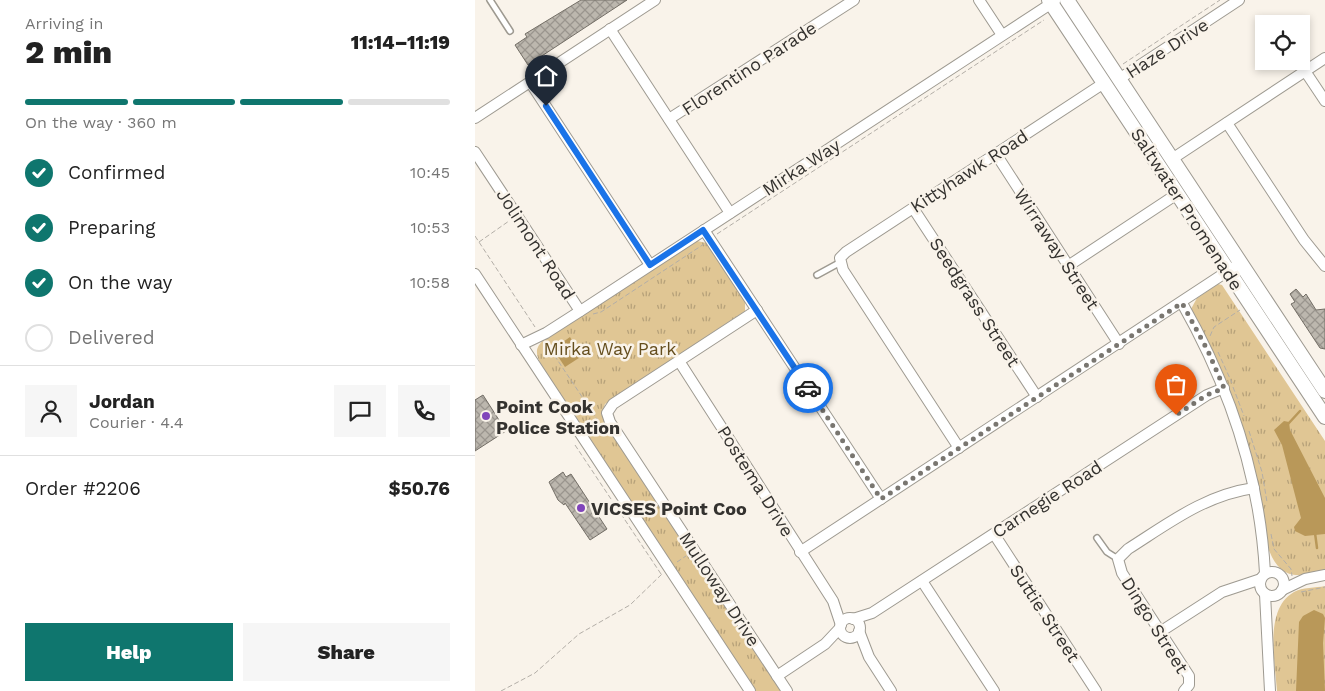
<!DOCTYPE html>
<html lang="en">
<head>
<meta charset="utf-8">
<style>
  :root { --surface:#fff; --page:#f6f6f6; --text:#222; --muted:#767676; --line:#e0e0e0; --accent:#0f766e }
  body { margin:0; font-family:"Work Sans",sans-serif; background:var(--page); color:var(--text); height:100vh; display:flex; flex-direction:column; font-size:19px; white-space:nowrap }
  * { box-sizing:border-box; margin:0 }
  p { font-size:16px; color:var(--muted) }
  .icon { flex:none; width:28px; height:28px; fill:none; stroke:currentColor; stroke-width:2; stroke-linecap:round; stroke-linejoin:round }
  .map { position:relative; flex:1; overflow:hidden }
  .details { display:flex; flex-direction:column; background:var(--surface); width:475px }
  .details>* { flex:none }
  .tools { position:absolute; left:780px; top:15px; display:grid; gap:10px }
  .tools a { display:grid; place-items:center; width:55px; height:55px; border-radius:0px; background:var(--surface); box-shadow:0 2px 8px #0003; font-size:25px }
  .pin { position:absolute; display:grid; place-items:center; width:42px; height:42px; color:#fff; margin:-51px -21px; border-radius:50% 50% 50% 0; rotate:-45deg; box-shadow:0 0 5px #0007 }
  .pin .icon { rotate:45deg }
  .courier { position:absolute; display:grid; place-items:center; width:50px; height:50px; margin:-25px; border:4px solid #1a73e8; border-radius:50%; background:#fff; color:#222; box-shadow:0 1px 6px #0007 }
  .overview em { font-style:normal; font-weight:800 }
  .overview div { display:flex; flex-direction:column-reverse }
  .overview { display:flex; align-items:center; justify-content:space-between; height:85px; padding:0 25px }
  h1 { font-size:32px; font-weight:800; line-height:38px }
  .bar { display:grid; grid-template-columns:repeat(4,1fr); gap:8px 5px; align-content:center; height:60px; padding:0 25px }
  .bar i { height:6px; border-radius:4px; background:var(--line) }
  .bar .active { background:var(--accent) }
  .bar p { grid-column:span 4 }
  .line { display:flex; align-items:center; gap:12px; padding:0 25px; border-top:1px solid var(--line) }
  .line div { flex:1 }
  .round { display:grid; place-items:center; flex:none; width:52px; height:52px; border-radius:0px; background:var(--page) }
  ol { padding:0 25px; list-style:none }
  li { display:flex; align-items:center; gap:15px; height:55px }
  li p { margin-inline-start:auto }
  li .icon { padding:5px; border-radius:50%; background:var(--accent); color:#fff; stroke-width:4 }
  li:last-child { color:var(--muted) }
  li i { width:28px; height:28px; border:2px solid var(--line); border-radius:50% }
  .cta { display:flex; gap:10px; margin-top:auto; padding:10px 25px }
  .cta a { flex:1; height:58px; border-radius:0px; background:var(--accent); color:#fff; font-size:20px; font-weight:800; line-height:58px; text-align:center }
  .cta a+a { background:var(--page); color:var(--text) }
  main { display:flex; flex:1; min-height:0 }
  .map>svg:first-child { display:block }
</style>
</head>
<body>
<main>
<section class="details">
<div class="overview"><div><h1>2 min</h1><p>Arriving in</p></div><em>11:14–11:19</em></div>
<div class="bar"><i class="active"></i><i class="active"></i><i class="active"></i><i></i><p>On the way · 360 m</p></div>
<ol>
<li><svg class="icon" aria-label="check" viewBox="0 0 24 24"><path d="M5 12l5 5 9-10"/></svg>Confirmed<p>10:45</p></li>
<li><svg class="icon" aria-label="check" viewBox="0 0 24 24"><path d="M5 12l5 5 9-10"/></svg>Preparing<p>10:53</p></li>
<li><svg class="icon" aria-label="check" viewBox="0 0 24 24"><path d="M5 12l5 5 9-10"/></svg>On the way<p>10:58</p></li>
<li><i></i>Delivered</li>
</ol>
<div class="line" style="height:90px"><a class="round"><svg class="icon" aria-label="person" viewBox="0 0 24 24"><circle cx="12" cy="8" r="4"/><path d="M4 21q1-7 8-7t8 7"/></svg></a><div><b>Jordan</b><p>Courier · 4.4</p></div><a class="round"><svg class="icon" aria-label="chat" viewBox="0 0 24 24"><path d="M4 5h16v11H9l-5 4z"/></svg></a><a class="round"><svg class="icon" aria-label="phone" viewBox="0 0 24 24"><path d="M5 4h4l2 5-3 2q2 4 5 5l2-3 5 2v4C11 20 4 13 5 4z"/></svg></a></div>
<div class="line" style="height:65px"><div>Order #2206</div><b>$50.76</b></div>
<div class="cta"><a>Help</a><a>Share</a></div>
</section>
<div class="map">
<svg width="850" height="691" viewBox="0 0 850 691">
  <defs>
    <pattern id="park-tufts" width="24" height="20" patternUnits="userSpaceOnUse" patternTransform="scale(1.25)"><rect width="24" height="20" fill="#e0c694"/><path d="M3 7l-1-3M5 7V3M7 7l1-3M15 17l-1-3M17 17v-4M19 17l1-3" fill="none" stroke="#b6a179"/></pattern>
    <pattern id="building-cross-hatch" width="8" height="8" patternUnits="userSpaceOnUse" patternTransform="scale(1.25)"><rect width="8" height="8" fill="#bcb7ae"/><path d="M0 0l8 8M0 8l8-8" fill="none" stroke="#9a958e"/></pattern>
  </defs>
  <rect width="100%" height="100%" fill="#f9f3ea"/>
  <g fill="url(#park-tufts)">
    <path d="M 222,241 L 232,243 L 270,300 L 270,311 L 130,404 L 126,414 L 308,691 L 281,691 L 69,370 C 62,357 57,349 70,339 Z"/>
    <path d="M 743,284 L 747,285 L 850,441 L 850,570 C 837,573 818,580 806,569 C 786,551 790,515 783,491 C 772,451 763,412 748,374 C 739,352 723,331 716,309 L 722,298 Z"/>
    <path d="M 850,586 L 850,691 L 802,691 C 800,661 789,609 819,592 C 827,587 841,588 850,586 Z"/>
  </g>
  <g fill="#b99859">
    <path d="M 95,337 L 107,356 L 90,367 L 78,349 Z"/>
    <path d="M 809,421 L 814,422 L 815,430 L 850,498 L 850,534 L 830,536 L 820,531 L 819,527 L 826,518 L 807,445 L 799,430 Z"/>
    <path d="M 839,610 L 848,614 L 850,618 L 848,643 L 850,691 L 821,691 L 824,622 L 828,616 Z"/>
  </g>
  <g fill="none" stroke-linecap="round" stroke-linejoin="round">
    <g stroke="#b99859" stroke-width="2.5">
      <path d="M 813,424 L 825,411"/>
      <path d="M 840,533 L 842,548"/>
    </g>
  </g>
  <g fill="url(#building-cross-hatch)" stroke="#736e66">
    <path d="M 106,0 L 152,0 L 53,65 L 40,45 L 52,37 L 50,34 Z"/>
    <path d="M 821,289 L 828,297 L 831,294 L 841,310 L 850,309 L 850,349 L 845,348 L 816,304 L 820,302 L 815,294 Z"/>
    <path d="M 8,395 L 31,431 L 0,451 L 0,400 Z"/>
    <path d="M 88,472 L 91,477 L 96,474 L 132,529 L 115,540 L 90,503 L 89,505 L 83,500 L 74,482 Z"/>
  </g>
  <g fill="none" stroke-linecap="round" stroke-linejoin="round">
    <g stroke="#9e9a91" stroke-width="8">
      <g id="lane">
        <path d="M 15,0 L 35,31"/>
        <path d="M 342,275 L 364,263"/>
        <path d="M 622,538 L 632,552 L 643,559"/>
      </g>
    </g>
    <g stroke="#9e9a91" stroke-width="12">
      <g id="street">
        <path d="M 504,0 L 527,35"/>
        <path d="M 135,29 L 255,213"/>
        <path d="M 830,71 L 850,101"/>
        <path d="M 644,79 L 764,0"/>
        <path d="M 55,82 L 175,265"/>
        <path d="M 0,118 L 180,0"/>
        <path d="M 194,119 L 379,0"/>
        <path d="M 752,123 L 829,240 L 850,266"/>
        <path d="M 0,152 L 105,311"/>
        <path d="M 521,154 L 644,344"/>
        <path d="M 697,159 L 850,58"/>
        <path d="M 438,208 L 562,397"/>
        <path d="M 229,230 L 406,499"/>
        <path d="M 593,266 L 702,194"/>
        <path d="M 0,274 L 275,691"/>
        <path d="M 707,303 C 754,386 785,477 790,573"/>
        <path d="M 282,310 L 138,404 L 132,413 L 135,422 L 312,691"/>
        <path d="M 46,345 L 71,333 L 110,308 L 580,1"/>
        <path d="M 204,361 L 358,601 L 366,625"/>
        <path d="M 484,448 L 368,270 L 365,258 L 371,252 L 629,83"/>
        <path d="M 519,534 L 621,691"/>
        <path d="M 325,552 L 759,267"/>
        <circle cx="797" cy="584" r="12"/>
        <path d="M 447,581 L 519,691"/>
        <path d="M 807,590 L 830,579 L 850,575"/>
        <path d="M 790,594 L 795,691"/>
        <circle cx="375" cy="628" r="10"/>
        <path d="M 378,619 L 397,613 L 732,395 L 749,388"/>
        <path d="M 384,631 L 394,657 L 416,691"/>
        <path d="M 685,632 L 747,592 L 786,579"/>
        <path d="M 302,676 L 350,644 L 365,628"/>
        <path d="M 709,691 L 714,685 L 714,676 L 647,573 L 643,559 L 653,549 C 694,523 730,495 779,488"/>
      </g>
    </g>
    <g stroke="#9e9a91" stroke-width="16">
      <g id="secondary">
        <path d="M 574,0 L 850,417"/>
        <path d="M 592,0 L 850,391"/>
      </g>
    </g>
    <g stroke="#b3aea7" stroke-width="1" stroke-dasharray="5 2.5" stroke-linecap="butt">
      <path d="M 648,64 L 745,0"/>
      <path d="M 242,234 L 569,20"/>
      <path d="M 0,236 L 60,327"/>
      <path d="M 4,242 L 34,221"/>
      <path d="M 118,314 L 126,312 L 229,244"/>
      <path d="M 735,336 L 739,327 L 765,310"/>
      <path d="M 71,343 L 126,425"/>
      <path d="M 743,352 L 757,383"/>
      <path d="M 758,387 L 769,416"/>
      <path d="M 774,431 L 787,472 L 792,502"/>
      <path d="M 100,445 L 186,574"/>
      <path d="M 796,534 L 799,549 L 816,569 L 817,576"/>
      <path d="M 202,562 L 211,556"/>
      <path d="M 826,592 L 850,587"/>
      <path d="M 26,691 L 60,673 L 104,634 L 155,605 L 187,574"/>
    </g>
    <use href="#lane" stroke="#fff" stroke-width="5"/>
    <use href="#street" stroke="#fff" stroke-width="10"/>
    <use href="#secondary" stroke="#fff" stroke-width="14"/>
  </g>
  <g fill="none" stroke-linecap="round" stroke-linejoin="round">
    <path stroke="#797670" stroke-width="5" stroke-dasharray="0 9" d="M 333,388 L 406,499 L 707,303 L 733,351 L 749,388 L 732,395 L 701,415"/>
    <path stroke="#1a73e8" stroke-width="6" d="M 71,106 L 175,265 L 228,230 L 333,388"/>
  </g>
  <g fill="#8045bb" stroke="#f9f3ea" stroke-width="2">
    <circle cx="11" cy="416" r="5"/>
    <circle cx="106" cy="508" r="5"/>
  </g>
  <g text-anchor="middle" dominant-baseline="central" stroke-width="5" stroke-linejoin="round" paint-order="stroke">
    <g font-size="18" fill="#34322f" stroke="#f9f3ea">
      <text transform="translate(692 48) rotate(-33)">Haze Drive</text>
      <text transform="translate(274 68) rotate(-33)">Florentino Parade</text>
      <text transform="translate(326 167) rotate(-33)">Mirka Way</text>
      <text transform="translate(494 171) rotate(-33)">Kittyhawk Road</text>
      <text transform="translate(712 209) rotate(57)">Saltwater Promenade</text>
      <text transform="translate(61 244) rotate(57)">Jolimont Road</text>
      <text transform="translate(582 249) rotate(57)">Wirraway Street</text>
      <text transform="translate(500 302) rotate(57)">Seedgrass Street</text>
      <text transform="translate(281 481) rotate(58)">Postema Drive</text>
      <text transform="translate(572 499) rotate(-33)">Carnegie Road</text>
      <text transform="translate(245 589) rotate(57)">Mulloway Drive</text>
      <text transform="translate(570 613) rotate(57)">Suttie Street</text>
      <text transform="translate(680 625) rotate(58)">Dingo Street</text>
    </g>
    <g font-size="18" fill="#654e1e" stroke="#f9f3ea">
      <text x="135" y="348">Mirka Way Park</text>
    </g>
    <g font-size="18" font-weight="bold" fill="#34322f" stroke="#f9f3ea" text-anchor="start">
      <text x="21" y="406">Point Cook<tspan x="21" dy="21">Police Station</tspan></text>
      <text x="116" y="508">VICSES Point Coo</text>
    </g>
  </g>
</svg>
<div class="tools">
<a><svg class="icon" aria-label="locate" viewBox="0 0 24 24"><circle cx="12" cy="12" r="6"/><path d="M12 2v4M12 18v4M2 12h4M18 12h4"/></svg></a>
</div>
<div class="pin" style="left:701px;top:415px;background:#ea580c"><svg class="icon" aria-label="bag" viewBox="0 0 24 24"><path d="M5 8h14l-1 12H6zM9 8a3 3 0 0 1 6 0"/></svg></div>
<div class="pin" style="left:71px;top:106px;background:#1f2937"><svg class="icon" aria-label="home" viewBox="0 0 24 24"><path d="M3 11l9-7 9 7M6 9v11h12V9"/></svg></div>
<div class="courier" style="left:333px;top:388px"><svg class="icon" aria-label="car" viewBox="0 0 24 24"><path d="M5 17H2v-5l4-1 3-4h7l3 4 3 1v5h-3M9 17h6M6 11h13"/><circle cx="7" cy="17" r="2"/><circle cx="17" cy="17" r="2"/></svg></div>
</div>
</main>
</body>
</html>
